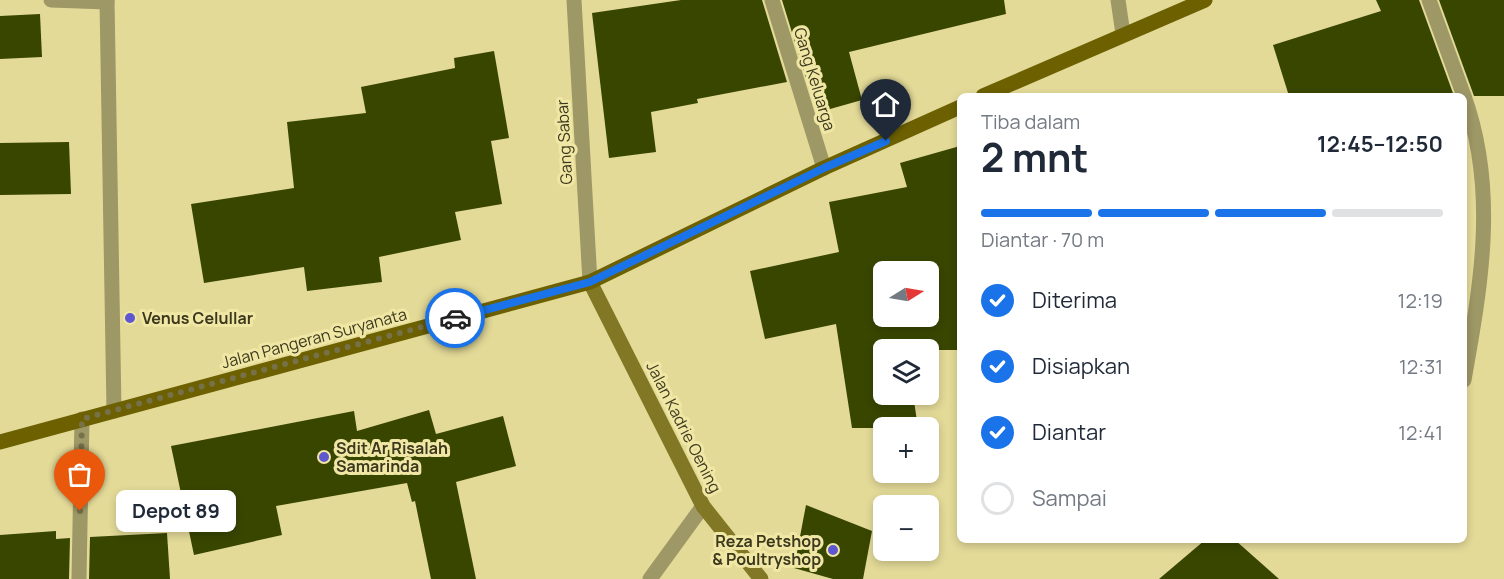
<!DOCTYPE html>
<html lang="id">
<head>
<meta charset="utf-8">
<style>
  :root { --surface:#fff; --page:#f6f6f7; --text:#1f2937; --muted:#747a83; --line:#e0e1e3; --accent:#1a73e8 }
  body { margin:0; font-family:Manrope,sans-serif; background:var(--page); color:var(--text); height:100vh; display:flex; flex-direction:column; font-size:22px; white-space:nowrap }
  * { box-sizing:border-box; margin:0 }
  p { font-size:20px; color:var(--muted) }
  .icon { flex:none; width:33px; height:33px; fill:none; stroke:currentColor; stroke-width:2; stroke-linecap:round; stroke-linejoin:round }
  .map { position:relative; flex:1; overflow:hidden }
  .sheet { position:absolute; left:957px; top:93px; width:510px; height:450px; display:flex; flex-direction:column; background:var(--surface); border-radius:9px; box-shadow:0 3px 9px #0003 }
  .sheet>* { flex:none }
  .needle { width:39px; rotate:79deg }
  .buttons { position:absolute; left:873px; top:261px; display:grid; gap:12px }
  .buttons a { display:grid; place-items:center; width:66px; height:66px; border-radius:9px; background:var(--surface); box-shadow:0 3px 9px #0003; font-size:30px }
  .pin { position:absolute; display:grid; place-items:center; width:51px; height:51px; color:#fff; margin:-62px -26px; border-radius:50% 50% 50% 0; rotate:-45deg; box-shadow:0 0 6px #0007 }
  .pin .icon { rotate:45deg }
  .courier { position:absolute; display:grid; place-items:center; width:60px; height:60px; margin:-30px; border:4px solid #1a73e8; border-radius:50%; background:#fff; color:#222; box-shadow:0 2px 8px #0007 }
  .bubble { position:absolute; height:42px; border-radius:9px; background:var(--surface); box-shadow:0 3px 9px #0003; font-size:20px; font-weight:700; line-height:42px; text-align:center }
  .summary em { font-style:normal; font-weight:700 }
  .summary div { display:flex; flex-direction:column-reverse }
  .summary { display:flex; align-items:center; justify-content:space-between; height:102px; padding:0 24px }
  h1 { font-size:39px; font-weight:700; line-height:45px }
  .bar { display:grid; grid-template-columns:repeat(4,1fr); gap:9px 6px; align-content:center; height:72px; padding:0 24px }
  .bar i { height:8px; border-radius:4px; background:var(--line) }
  .bar .active { background:var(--accent) }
  .bar p { grid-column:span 4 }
  ol { padding:0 24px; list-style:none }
  li { display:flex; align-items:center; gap:18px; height:66px }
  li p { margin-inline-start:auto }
  li .icon { padding:6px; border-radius:50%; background:var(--accent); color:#fff; stroke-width:4 }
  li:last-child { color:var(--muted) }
  li i { width:33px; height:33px; border:3px solid var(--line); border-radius:50% }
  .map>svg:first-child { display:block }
</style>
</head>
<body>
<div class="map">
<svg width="1504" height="579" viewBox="0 0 1504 579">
  <rect width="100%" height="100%" fill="#e3da98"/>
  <g fill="#394600" fill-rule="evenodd">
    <path d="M 681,0 L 762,0 L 787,82 L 697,99 L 698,103 L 651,112 L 656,152 L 609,158 L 592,13 Z"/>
    <path d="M 782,0 L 1004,0 L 1006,14 L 849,52 L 862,100 L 823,111 L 814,77 L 806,78 Z"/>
    <path d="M 1376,0 L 1419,0 L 1454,96 L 1289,96 L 1273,45 L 1381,11 Z"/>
    <path d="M 1439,0 L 1504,0 L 1504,96 L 1474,96 Z"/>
    <path d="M 40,14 L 42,57 L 0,59 L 0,16 Z"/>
    <path d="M 494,51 L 509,138 L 491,141 L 502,204 L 455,212 L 461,240 L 379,257 L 382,282 L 307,291 L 304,267 L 204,283 L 191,204 L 294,188 L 287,122 L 366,113 L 361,87 L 455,68 L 454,58 Z"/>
    <path d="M 69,142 L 71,194 L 0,195 L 0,143 Z"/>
    <path d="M 960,146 L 960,350 L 884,350 L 884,394 L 913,394 L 918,428 L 852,428 L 836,324 L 765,339 L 750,271 L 839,252 L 829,202 L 907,187 L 900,163 ZM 884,272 L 928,272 L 928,316 L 884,316 Z"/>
    <path d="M 429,410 L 436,434 L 503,416 L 516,466 L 456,482 L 476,579 L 431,579 L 415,501 L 412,502 L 407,483 L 276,506 L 282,535 L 194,555 L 171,446 L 354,411 L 357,431 Z"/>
    <path d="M 806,505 L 872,531 L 863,579 L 833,579 L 794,568 Z"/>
    <path d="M 56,531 L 56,539 L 70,538 L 69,579 L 0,579 L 0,535 Z"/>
    <path d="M 167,533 L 170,579 L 89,579 L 90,537 Z"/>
    <path d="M 1205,540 L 1235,540 L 1279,579 L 1159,579 Z"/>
  </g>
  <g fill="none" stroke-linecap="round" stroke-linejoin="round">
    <path stroke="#9e9766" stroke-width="15" d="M 1118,0 L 1123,34"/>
    <g stroke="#9e9766" stroke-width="15">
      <path d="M 51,0 L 107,2"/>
      <path d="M 107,0 L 114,411"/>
      <path d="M 574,0 L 590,282"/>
      <path d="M 772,0 L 824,168"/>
      <path d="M 1429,0 L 1464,96"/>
      <path d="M 1464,96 C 1498,190 1481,285 1464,380"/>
      <path d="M 79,579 L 82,419"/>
      <path d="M 650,579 L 703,506"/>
    </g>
    <path stroke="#827724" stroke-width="15" d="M 590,282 L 703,506 L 761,579"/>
    <g stroke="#6c6000" stroke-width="15">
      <path d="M 983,96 L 1205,0"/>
      <path d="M 0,442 L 590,282 L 824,168 L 960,107"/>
    </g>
  </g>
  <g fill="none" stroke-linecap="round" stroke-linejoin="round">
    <path stroke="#767149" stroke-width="6" stroke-dasharray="0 10.8" d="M 80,511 L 82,419 L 455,318"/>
    <path stroke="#1a73e8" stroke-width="8" d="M 455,318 L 590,282 L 824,168 L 886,141"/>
  </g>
  <g fill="#5f57cf" stroke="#f0e7a5" stroke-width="2">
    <circle cx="130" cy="318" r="6"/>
    <circle cx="324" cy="457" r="6"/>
    <circle cx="833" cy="550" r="6"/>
  </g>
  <g text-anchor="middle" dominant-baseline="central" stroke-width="6" stroke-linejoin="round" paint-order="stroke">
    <g font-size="16" fill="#3c381e" stroke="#f0e7a5">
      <text transform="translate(815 79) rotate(73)">Gang Keluarga</text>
      <text transform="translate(564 142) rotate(-93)">Gang Sabar</text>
      <text transform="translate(314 338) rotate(-15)">Jalan Pangeran Suryanata</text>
      <text transform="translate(684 427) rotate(63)">Jalan Kadrie Oening</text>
    </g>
    <g font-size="16" font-weight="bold" fill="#3c381e" stroke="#f0e7a5" text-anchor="start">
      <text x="142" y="318">Venus Celullar</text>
      <text x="336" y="448">Sdit Ar Risalah<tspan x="336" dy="18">Samarinda</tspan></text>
      <text x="821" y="541" text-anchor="end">Reza Petshop<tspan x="821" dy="18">&amp; Poultryshop</tspan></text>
    </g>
  </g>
</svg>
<div class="buttons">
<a><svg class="needle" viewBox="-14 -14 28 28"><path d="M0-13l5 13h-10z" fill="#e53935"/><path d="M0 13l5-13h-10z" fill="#747a83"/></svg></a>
<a><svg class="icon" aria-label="layers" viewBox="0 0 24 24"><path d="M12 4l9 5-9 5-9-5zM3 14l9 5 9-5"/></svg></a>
<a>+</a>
<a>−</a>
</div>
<div class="pin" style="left:80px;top:511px;background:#ea580c"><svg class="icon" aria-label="bag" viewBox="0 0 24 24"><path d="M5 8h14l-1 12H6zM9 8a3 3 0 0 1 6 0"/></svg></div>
<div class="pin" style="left:886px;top:141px;background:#1f2937"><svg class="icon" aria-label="home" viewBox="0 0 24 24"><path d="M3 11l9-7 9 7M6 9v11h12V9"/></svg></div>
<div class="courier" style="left:455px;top:318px"><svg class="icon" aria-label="car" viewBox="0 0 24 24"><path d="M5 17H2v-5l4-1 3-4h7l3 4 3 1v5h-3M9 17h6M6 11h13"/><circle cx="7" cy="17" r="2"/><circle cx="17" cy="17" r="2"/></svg></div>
<div class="bubble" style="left:116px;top:490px;width:120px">Depot 89</div>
<section class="sheet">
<div class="summary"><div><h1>2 mnt</h1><p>Tiba dalam</p></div><em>12:45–12:50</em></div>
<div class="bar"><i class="active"></i><i class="active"></i><i class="active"></i><i></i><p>Diantar · 70 m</p></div>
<ol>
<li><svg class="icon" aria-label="check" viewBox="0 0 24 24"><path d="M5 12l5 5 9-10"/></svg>Diterima<p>12:19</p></li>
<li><svg class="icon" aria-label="check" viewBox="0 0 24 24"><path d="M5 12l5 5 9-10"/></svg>Disiapkan<p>12:31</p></li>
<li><svg class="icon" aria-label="check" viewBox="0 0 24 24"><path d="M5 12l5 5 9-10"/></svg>Diantar<p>12:41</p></li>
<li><i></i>Sampai</li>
</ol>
</section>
</div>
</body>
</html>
